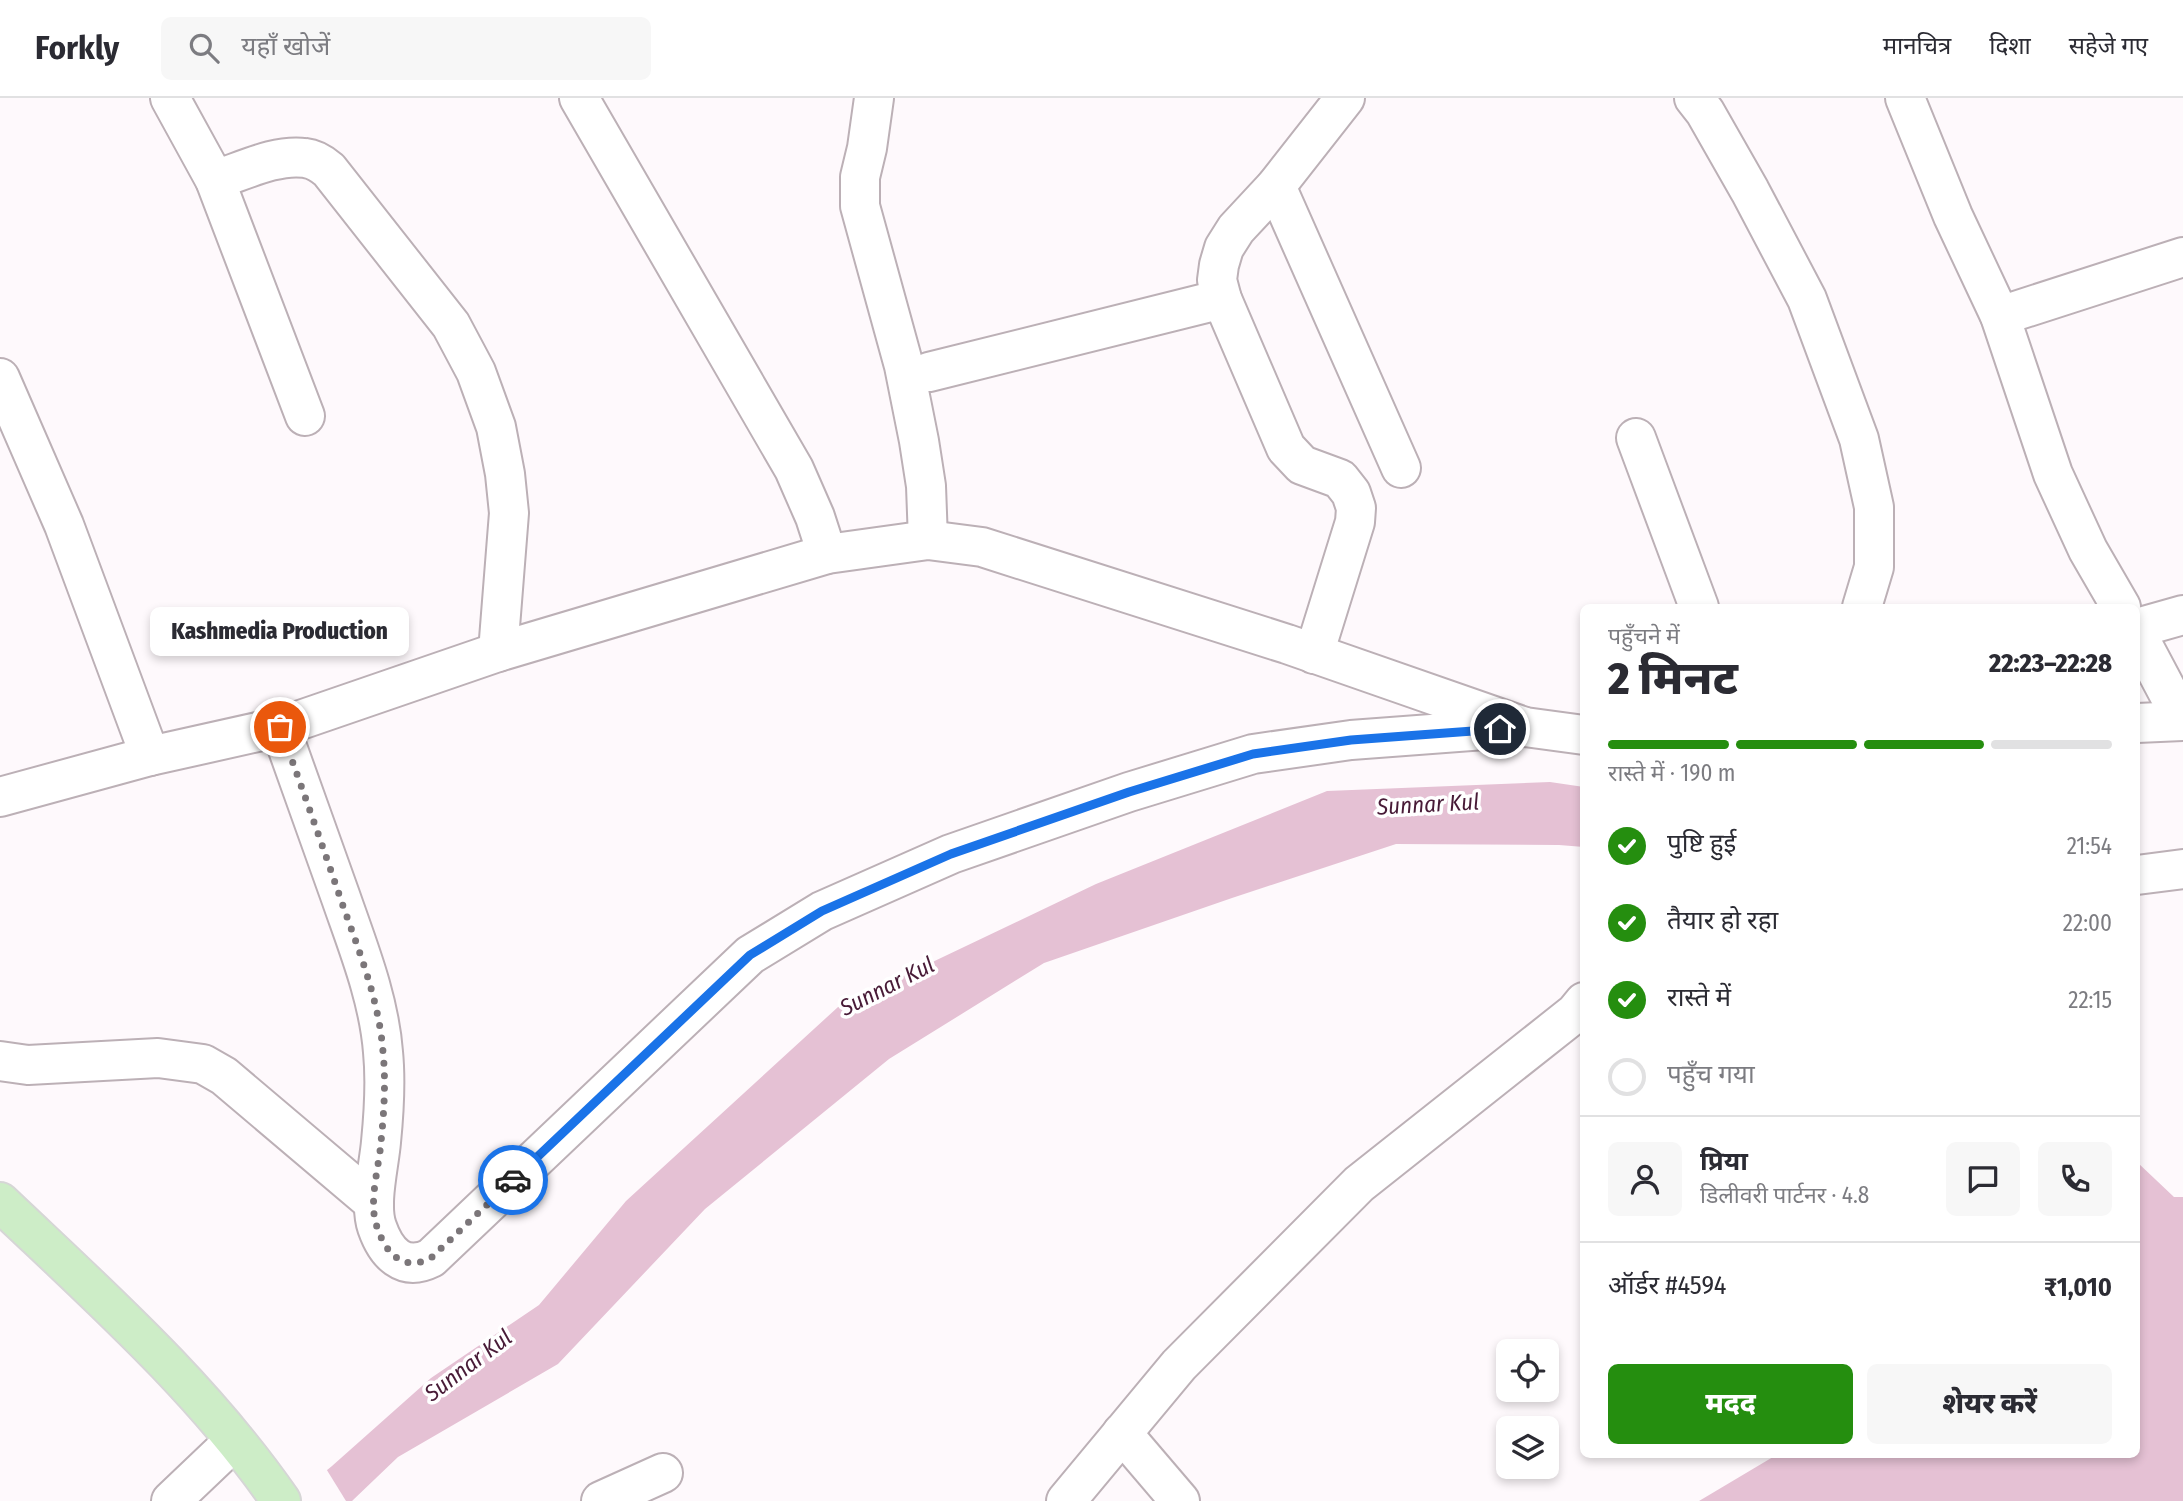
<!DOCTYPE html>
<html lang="hi">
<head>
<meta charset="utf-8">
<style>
  :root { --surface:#fff; --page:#f7f7f7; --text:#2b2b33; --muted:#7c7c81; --line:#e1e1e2; --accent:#258e0f }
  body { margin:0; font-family:"Fira Sans Condensed","Noto Sans Devanagari",sans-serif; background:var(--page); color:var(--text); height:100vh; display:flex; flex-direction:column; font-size:26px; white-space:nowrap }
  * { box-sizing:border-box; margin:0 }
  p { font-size:23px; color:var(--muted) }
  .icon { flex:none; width:38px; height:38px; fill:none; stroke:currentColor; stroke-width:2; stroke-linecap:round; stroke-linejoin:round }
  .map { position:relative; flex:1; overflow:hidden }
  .details { position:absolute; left:1580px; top:506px; width:560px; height:854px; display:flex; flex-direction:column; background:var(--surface); border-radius:10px; box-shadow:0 4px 10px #0003 }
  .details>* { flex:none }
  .controls { position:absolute; left:1496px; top:1241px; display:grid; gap:14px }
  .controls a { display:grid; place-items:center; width:63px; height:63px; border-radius:10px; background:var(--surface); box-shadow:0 4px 10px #0003; font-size:35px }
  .pin { position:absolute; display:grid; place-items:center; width:60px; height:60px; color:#fff; margin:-30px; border:4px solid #fff; border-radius:50%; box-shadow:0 2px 7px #0007 }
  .courier { position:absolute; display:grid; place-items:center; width:70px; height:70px; margin:-35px; border:5px solid #1a73e8; border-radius:50%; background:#fff; color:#222; box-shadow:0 2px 9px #0007 }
  .bubble { position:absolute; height:49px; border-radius:10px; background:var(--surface); box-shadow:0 4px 10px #0003; font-size:23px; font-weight:800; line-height:49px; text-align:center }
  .headline em { font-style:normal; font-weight:800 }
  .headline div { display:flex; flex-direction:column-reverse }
  .headline { display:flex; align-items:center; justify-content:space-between; height:119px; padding:0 28px }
  h1 { font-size:46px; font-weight:800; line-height:52px }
  .bar { display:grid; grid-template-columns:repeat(4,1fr); gap:10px 7px; align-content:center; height:84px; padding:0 28px }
  .bar i { height:9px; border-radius:5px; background:var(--line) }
  .bar .current { background:var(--accent) }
  .bar p { grid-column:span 4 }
  .line { display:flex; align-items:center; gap:18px; padding:0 28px; border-top:2px solid var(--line) }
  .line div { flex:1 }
  .round { display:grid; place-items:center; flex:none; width:74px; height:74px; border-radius:10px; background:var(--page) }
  ol { padding:0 28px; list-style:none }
  li { display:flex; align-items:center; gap:21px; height:77px }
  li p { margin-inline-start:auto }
  li .icon { padding:7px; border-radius:50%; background:var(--accent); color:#fff; stroke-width:4 }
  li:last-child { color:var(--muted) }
  li i { width:38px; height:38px; border:4px solid var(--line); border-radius:50% }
  .cta { display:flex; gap:14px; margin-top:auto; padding:14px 28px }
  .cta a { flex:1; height:80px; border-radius:10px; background:var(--accent); color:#fff; font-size:28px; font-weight:800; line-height:80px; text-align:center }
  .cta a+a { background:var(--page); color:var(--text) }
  header { display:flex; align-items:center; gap:42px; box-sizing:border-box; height:98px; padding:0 35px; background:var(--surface); border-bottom:2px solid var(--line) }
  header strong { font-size:33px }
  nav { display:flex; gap:38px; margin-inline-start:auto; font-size:24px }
  .search { width:490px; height:63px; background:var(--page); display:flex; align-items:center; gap:18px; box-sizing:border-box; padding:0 24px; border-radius:10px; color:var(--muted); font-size:26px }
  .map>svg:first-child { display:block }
</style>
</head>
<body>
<header>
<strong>Forkly</strong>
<div class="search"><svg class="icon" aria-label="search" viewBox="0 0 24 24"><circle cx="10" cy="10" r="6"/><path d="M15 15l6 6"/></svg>यहाँ खोजें</div>
<nav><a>मानचित्र</a><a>दिशा</a><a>सहेजे गए</a></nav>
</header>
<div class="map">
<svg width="2183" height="1403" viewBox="0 0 2183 1403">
  <rect width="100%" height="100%" fill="#fef9fc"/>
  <g fill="#e5c1d4">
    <path d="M 1550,684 L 1584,689 L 1584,749 L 1559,747 L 1396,746 L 1232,800 L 1044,865 L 889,961 L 705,1111 L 558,1266 L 398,1359 L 352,1403 L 289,1403 L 332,1368 L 431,1280 L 539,1207 L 626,1103 L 838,909 L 1096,786 L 1327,693 Z"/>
    <path d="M 2137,1064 L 2174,1099 L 2183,1099 L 2183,1403 L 1699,1403 L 1778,1356 L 2137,1356 Z"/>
  </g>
  <path fill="#fef9fc" d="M 325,1369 L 346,1403 L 286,1403 L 287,1400 Z"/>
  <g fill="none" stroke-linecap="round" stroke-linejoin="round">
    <g stroke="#bcb0b6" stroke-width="42">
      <g id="minor">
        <path d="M 170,0 L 215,82 L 305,318"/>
        <path d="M 579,0 L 794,371 L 815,419 L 827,456"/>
        <path d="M 874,0 L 867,50 L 860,79 L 860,108 L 904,268 L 919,343 L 926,388 L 928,442"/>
        <path d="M 1694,0 L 1705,14 L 1750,93 L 1807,201 L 1859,341 L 1874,409 L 1874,469 L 1862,509"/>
        <path d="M 1905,0 L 1953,118 L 2000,218 L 2053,376 L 2088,452 L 2121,509"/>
        <path d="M 215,82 C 243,73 276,56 305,60 C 315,61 322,66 329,72 L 451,227 L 476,274 L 496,329 L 505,376 L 509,415 L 498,554"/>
        <path d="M 1276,88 L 1401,370"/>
        <path d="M 2000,218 L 2183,159"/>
        <path d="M 929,274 L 1222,201"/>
        <path d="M 0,280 L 64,427 L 150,658"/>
        <path d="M 1636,340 L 1699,509"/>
        <path d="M 2137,530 L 2183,517"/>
        <path d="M 2137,536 L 2183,623"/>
        <path d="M 1314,556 L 1355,424 L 1356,410 L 1351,395 L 1340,381 L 1302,367 L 1286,350 L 1222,201 L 1217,182 L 1219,167 L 1224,150 L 1236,131 L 1276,88 L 1345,0"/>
        <path d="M 2137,625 L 2183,623"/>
        <path d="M 280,629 C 300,686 321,743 341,800 C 358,849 379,901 383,954 C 386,984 384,1014 381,1044 C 379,1068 369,1106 377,1129 C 386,1155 403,1174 431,1160 L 750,857 L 822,813 L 951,756 L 1129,694 L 1253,656 L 1351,642 L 1525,629"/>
        <path d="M 0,699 L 150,658 L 280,629 L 498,554 L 827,456 L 928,442 L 982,449 L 1287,546 L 1525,629 L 1584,637"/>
        <path d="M 2137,777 L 2183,771"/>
        <path d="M 0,963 L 28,967 L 158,960 L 203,966 L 224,978 L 374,1105"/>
        <path d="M 1122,1335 L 1180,1403"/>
        <path d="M 171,1403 L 234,1343"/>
        <path d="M 601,1403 L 663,1375"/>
        <path d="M 1066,1403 L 1179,1267 L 1359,1086 L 1575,915 L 1584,904"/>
      </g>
    </g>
    <g stroke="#d6d6d6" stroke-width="42">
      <path id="major" d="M 0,1104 C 99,1198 203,1290 281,1403"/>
    </g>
    <use href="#minor" stroke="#fff" stroke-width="38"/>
    <use href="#major" stroke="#cdedc7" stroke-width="38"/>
  </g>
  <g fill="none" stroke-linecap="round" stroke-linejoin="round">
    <path stroke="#7b7679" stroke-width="7" stroke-dasharray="0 12.6" d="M 280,629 C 301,687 322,746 342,805 C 359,853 379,902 383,954 C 386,984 384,1014 381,1044 C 379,1070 368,1104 377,1129 C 386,1156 403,1174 431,1160 L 513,1082"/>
    <path stroke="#1a73e8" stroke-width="9" d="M 513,1082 L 750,857 L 822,813 L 951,756 L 1129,694 L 1253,656 L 1351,642 L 1500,631"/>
  </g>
  <g text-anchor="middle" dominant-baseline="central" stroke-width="7" stroke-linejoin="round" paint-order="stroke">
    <g font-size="23" font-style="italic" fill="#481b37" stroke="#fff">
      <text transform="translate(1428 706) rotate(-3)">Sunnar Kul</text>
      <text transform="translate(887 888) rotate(-27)">Sunnar Kul</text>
      <text transform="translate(468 1267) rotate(-37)">Sunnar Kul</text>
    </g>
  </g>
</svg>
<div class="controls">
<a><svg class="icon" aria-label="locate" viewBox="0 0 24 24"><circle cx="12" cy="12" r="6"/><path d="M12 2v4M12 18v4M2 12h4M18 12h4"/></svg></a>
<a><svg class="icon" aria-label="layers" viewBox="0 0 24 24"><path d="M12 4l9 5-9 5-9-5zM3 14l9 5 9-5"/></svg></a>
</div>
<div class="pin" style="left:280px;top:629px;background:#ea580c"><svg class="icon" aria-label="bag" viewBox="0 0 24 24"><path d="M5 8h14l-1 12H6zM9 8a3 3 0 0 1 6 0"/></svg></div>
<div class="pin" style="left:1500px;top:631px;background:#1f2937"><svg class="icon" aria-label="home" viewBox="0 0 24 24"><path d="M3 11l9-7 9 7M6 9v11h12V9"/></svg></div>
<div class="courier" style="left:513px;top:1082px"><svg class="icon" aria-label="car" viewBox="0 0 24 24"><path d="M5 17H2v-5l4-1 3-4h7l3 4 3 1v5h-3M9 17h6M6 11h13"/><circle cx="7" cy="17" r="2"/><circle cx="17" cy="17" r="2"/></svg></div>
<div class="bubble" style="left:150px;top:509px;width:259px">Kashmedia Production</div>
<section class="details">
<div class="headline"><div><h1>2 मिनट</h1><p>पहुँचने में</p></div><em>22:23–22:28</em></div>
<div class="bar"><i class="current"></i><i class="current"></i><i class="current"></i><i></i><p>रास्ते में · 190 m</p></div>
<ol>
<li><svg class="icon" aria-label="check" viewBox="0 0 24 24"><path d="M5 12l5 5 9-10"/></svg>पुष्टि हुई<p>21:54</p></li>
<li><svg class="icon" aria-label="check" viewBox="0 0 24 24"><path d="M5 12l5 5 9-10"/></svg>तैयार हो रहा<p>22:00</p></li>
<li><svg class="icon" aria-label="check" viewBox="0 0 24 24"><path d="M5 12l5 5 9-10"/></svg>रास्ते में<p>22:15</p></li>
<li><i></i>पहुँच गया</li>
</ol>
<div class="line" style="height:126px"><a class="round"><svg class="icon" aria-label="person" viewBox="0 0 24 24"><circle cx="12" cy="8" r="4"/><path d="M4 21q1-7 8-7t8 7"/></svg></a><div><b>प्रिया</b><p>डिलीवरी पार्टनर · 4.8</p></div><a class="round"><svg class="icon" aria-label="chat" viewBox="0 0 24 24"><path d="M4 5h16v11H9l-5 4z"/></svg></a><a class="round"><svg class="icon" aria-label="phone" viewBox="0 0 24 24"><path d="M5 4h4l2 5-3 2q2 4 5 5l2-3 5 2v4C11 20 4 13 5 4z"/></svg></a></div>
<div class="line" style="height:91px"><div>ऑर्डर #4594</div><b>₹1,010</b></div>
<div class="cta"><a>मदद</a><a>शेयर करें</a></div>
</section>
</div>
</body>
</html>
